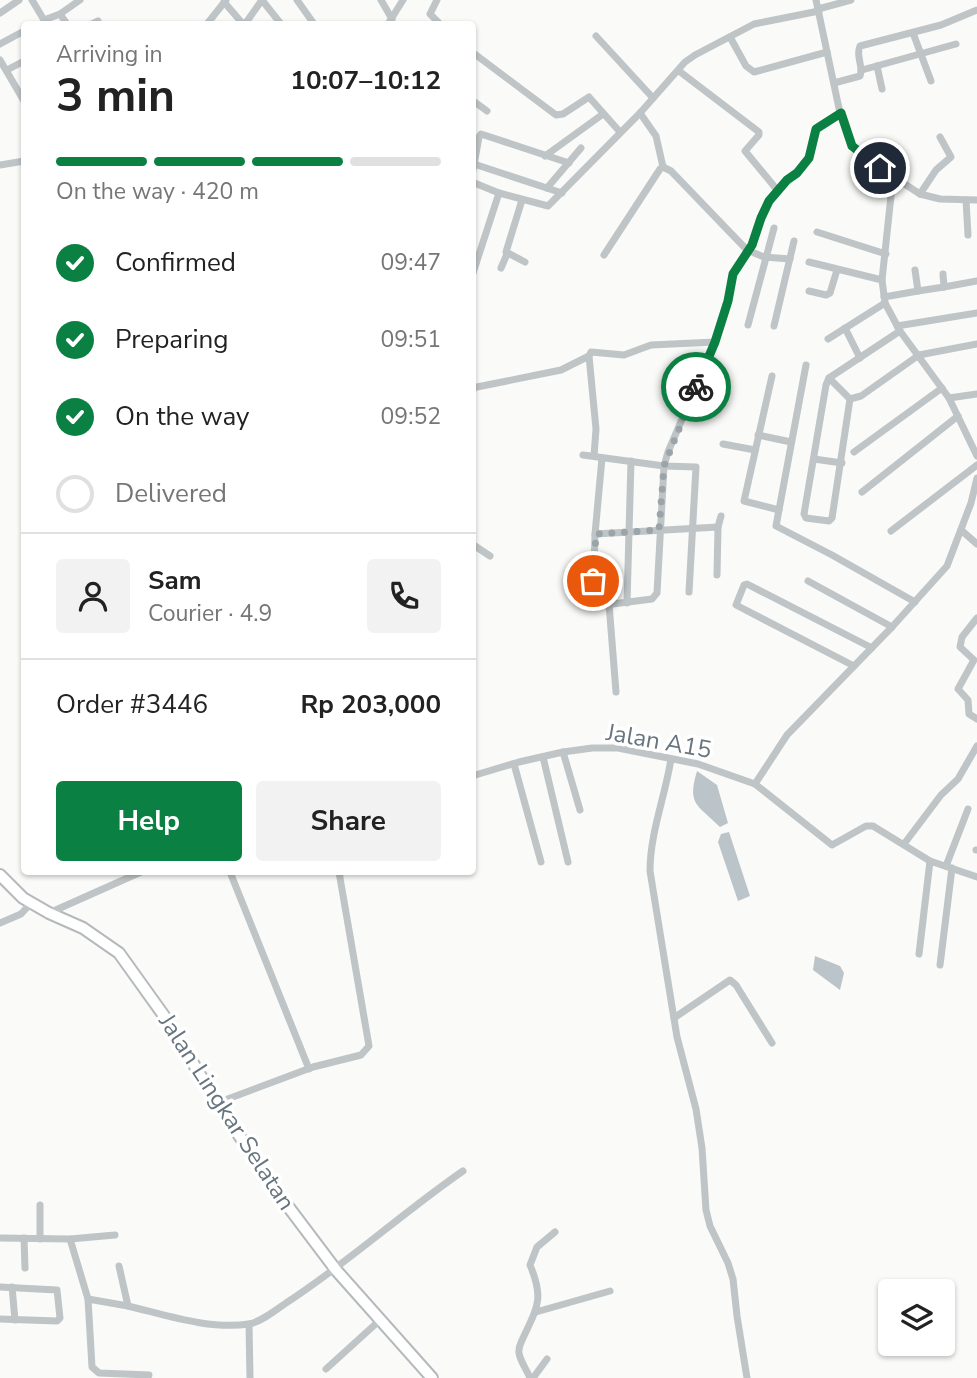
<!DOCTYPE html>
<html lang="en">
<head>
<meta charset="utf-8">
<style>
  :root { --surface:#fff; --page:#f2f2f2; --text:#222; --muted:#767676; --line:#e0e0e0; --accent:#0b8043 }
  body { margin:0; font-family:"Nunito Sans",sans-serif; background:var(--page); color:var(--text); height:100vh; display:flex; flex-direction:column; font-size:26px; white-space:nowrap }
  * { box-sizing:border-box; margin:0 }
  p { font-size:23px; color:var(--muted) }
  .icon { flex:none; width:38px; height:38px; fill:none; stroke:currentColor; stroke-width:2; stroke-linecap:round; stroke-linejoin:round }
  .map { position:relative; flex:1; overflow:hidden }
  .sheet { position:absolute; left:21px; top:21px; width:455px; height:854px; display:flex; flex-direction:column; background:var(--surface); border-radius:7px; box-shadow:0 2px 5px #0004 }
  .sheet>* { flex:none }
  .tools { position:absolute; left:878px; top:1279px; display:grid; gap:14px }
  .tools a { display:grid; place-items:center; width:77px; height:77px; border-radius:7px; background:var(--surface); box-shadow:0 2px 5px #0004; font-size:35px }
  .pin { position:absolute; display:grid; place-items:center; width:60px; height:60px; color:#fff; margin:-30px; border:4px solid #fff; border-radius:50%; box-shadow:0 2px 7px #0007 }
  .courier { position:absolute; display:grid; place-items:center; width:70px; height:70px; margin:-35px; border:5px solid #0b8043; border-radius:50%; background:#fff; color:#222; box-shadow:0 2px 9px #0007 }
  .overview em { font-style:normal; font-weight:700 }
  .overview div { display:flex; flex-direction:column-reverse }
  .overview { display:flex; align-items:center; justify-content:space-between; height:119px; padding:0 35px }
  h1 { font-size:46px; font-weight:700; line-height:52px }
  .bar { display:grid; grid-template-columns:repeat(4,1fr); gap:10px 7px; align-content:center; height:84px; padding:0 35px }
  .bar i { height:9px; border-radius:5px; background:var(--line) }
  .bar .current { background:var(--accent) }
  .bar p { grid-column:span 4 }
  .line { display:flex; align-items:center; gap:18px; padding:0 35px; border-top:2px solid var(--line) }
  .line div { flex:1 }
  .round { display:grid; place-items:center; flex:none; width:74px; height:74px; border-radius:7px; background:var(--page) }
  ol { padding:0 35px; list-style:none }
  li { display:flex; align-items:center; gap:21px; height:77px }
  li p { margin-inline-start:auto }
  li .icon { padding:7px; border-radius:50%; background:var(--accent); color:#fff; stroke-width:4 }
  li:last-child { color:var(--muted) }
  li i { width:38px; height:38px; border:4px solid var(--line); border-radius:50% }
  .primary-button { display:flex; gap:14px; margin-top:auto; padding:14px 35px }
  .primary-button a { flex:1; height:80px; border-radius:7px; background:var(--accent); color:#fff; font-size:28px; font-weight:700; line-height:80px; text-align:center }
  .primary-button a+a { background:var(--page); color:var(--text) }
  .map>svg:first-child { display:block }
</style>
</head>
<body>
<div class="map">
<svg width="977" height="1378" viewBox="0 0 977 1378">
  <rect width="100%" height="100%" fill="#fafaf8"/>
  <g fill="#bbc4c8">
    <path d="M 697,771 L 717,785 L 728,823 L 720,827 C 697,804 687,805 697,771 Z"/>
    <path d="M 729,832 L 750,896 L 738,901 L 718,842 L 721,834 Z"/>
    <path d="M 815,956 L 840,966 L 844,973 L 840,990 L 813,970 Z"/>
  </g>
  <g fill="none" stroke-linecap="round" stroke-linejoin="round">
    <g stroke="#b5b9bc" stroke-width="14">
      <path id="highway" d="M 0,875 L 23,898 L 49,913 L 83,928 L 119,953 L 167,1020 L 217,1103 L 284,1201 L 336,1270 L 432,1378"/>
    </g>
    <g stroke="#bfc4c7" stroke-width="7">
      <path d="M 32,0 L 44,20 L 60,14 L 67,24"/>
      <path d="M 262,0 L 281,24"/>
      <path d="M 297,0 L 314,24"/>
      <path d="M 381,0 L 392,19"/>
      <path d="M 437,0 L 430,14 L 440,24"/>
      <path d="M 816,0 L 840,113 L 852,146 L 866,159 L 920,194 L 940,199 L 977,200"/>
      <path d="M 224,2 L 243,24"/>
      <path d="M 818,9 L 851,0"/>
      <path d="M 0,13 L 19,0"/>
      <path d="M 60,14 L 80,0"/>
      <path d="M 92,24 L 98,21"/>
      <path d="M 207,24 L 226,0"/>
      <path d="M 245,24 L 262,0"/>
      <path d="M 388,24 L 403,0"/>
      <path d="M 913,33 L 931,81"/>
      <path d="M 596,36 L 653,98"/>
      <path d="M 730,37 L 746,66 L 754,72 L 827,52"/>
      <path d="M 0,44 L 24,31"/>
      <path d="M 472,52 L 556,115 L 563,114 L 589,97 L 620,132"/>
      <path d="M 0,60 L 24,101"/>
      <path d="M 877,66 L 882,89"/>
      <path d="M 7,70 L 24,61"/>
      <path d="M 862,70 L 956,44"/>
      <path d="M 679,71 L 759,132 L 759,135 L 745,151 L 778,191"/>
      <path d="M 834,83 L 860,76 C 864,66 855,56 860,46 L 941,25 L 977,10"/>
      <path d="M 472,100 L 487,111"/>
      <path d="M 545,156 L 603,114"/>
      <path d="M 474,164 L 562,193"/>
      <path d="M 0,165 L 24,161"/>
      <path d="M 472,175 L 479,137 L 481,134 L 569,163"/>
      <path d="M 893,177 L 882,280 L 885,303 L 900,331 L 949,398 L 977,456"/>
      <path d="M 472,182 L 499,193 L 548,206 L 640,113"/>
      <path d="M 547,188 L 581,148"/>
      <path d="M 920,194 L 936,170 L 951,157 L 940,137"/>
      <path d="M 522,200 L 506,252 L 525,262"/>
      <path d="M 966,200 L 968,235"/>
      <path d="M 817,232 L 886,254"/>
      <path d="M 604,255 L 660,169 L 663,167"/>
      <path d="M 790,259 L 764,257 L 747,250 L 671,171 L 663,167 L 656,136 L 640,113 L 685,62 L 695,55 L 754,24 L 819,11"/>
      <path d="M 809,262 L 882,280"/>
      <path d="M 501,268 L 507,254"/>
      <path d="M 472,276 L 499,193"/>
      <path d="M 944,287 L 977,281"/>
      <path d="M 809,291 L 826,295 L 830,293 L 837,270"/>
      <path d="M 918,291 L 944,287 L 943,274"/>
      <path d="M 884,297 L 918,291 L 915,270"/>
      <path d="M 748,325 L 774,228"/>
      <path d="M 774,326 L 794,241"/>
      <path d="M 897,326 L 977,313"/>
      <path d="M 845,328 L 860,358"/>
      <path d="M 900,331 L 829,378 L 826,385 L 804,514 L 806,518 L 829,521 L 832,518 L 850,399 L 861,396 L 919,355 L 977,344"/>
      <path d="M 828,339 L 885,303"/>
      <path d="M 806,365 L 776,526 L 832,555 L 915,602"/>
      <path d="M 772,376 L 744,501 L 779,510"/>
      <path d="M 829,378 L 850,399"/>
      <path d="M 472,388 L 561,370 L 589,356"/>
      <path d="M 949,398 L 977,394"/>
      <path d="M 758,435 L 791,442"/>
      <path d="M 723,444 L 755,450"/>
      <path d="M 854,452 L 942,388"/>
      <path d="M 583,455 L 664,466 L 696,467 L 689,592"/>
      <path d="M 594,456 L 596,429 L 589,356 L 591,352 L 624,355 L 651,345 L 715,342"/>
      <path d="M 602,458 L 595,534 L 593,604 L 597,606 L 652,599 L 657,593 L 664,466 L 668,452 L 715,342 L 728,301 L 733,274 L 752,245 L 761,218 L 769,201 L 787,180 L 803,167 L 809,158 L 816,129 L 840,113"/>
      <path d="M 814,459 L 842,463"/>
      <path d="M 862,492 L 958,416"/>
      <path d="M 961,530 L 977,544"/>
      <path d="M 891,531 L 977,465"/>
      <path d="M 595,534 L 718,527"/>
      <path d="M 472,544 L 490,556"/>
      <path d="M 717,575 L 718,527 L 721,516"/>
      <path d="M 808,581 L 892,627"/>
      <path d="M 627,603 L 631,461"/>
      <path d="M 609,604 L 616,692"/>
      <path d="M 977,618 L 962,637 L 960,647 L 974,660 L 958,689 L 968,700 L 969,714 L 977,719"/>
      <path d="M 854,666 L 736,605 L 744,585 L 747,584 L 872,648"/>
      <path d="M 563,752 L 580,810"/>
      <path d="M 543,757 L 568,862"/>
      <path d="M 671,759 C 665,797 650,833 650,871 L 677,1037 L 696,1109 L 702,1148 L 706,1210 L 710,1226 L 728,1263 L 733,1279 L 737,1316 L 747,1378"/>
      <path d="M 514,764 L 541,862"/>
      <path d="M 472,776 L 519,762 L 563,752 L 592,748 L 618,748 L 698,764 L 755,784 L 832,845 L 866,826 L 873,826 L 930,861 L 977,877"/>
      <path d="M 755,784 L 787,735 L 892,627 L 947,566 L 971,503 L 977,478"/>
      <path d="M 904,844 L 941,795 L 958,779 L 977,746"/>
      <path d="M 976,850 L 977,850"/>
      <path d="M 946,866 L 968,809"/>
      <path d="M 230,872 L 309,1069"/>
      <path d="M 49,913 L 141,872"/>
      <path d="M 0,923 L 21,914 L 31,903"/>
      <path d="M 919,954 L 930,861"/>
      <path d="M 940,965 L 952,868"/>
      <path d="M 674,1018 L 730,980 L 736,985 L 772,1043"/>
      <path d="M 217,1103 L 313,1067 L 361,1055 L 369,1046 L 339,872"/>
      <path d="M 0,1238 L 70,1239 L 115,1235"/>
      <path d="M 24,1238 L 25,1268"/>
      <path d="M 40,1239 L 40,1205"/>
      <path d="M 70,1239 L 88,1299 L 92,1367 L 99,1373 L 149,1375"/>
      <path d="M 119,1266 L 128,1306 C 166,1315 210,1330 249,1324 C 261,1322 276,1310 286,1303 C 348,1263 402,1213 463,1171"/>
      <path d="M 0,1287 L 57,1290 L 60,1318 L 57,1321 L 0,1319"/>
      <path d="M 12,1287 L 15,1320"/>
      <path d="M 88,1299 L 128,1306"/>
      <path d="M 536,1312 L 610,1291"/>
      <path d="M 249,1324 L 250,1378"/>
      <path d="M 326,1369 L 380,1320"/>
      <path d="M 530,1378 C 527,1370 520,1361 519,1353 C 518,1347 521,1343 523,1338 C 538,1306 544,1298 530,1265 L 537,1247 L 555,1232"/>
      <path d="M 533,1378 L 547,1359"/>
    </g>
    <use href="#highway" stroke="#fff" stroke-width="10"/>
  </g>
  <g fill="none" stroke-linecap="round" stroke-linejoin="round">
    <path stroke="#9aa4a9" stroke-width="7" stroke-dasharray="0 12.6" d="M 593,581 L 596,534 L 659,530 L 664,466 L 696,387"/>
    <path stroke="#0b8043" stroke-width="9" d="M 696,387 L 715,342 L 728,301 L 733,274 L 752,245 L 761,218 L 769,201 L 787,180 L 797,173 L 809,158 L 816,129 L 841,113 L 852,146 L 880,168"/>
  </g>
  <g text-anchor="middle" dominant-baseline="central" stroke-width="7" stroke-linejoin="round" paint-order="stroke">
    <g font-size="24" fill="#67757f" stroke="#fff">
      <text transform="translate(659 741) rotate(10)">Jalan A15</text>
      <text transform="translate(227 1112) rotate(57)">Jalan Lingkar Selatan</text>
    </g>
  </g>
</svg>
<div class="tools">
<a><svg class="icon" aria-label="layers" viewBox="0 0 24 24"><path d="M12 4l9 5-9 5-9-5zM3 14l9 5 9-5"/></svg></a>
</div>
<div class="pin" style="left:593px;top:581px;background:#ea580c"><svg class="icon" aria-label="bag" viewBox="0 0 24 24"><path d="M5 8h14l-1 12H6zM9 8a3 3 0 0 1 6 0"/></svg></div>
<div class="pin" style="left:880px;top:168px;background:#1f2937"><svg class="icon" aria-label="home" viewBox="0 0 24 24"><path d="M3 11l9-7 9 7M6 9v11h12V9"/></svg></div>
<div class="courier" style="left:696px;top:387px"><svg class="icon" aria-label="bike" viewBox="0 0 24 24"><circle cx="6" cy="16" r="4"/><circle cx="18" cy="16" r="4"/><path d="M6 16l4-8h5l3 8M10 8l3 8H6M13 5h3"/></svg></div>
<section class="sheet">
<div class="overview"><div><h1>3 min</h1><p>Arriving in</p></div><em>10:07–10:12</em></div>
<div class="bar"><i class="current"></i><i class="current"></i><i class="current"></i><i></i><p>On the way · 420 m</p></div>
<ol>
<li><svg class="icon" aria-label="check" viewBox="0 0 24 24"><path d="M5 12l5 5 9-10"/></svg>Confirmed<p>09:47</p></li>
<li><svg class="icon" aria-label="check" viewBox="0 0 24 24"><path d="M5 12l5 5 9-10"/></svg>Preparing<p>09:51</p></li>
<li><svg class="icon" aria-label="check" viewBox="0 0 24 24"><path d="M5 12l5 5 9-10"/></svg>On the way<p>09:52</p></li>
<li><i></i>Delivered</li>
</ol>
<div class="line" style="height:126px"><a class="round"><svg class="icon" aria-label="person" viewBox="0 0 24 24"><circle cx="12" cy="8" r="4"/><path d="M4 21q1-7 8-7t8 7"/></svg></a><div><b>Sam</b><p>Courier · 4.9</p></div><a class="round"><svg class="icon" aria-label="phone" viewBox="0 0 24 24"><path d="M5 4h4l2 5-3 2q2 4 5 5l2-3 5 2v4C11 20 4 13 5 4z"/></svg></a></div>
<div class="line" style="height:91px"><div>Order #3446</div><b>Rp 203,000</b></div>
<div class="primary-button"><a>Help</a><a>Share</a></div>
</section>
</div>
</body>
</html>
